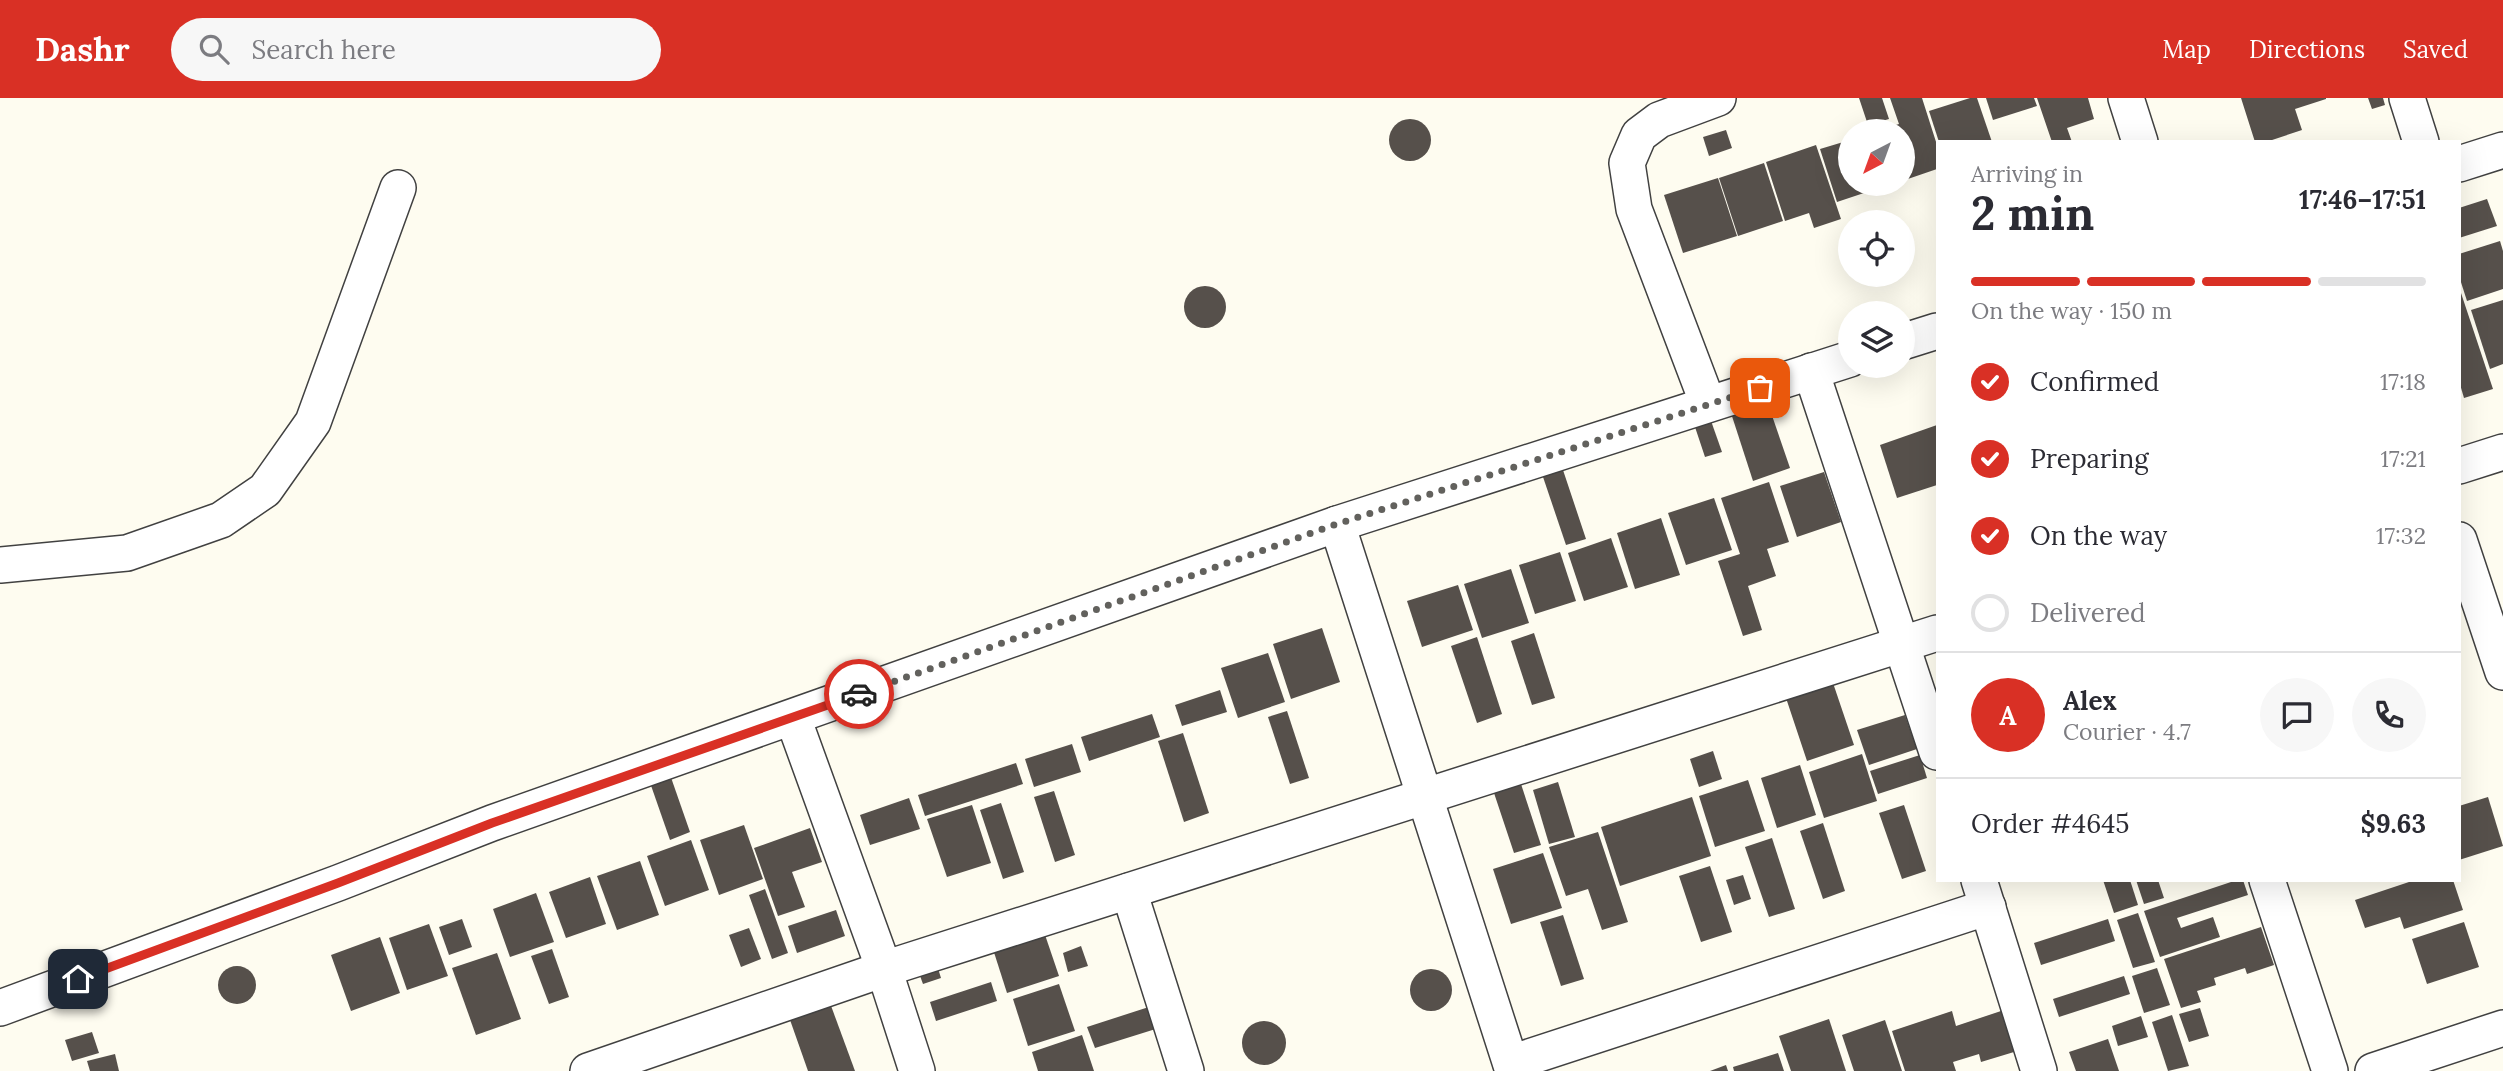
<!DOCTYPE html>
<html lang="en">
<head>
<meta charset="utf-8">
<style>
  :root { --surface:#fff; --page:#f7f7f7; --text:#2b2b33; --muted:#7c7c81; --line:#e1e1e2; --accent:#d93025 }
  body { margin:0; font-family:Lora,serif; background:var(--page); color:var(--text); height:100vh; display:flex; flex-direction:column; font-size:26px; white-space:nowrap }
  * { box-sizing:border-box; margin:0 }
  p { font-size:23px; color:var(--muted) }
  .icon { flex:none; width:38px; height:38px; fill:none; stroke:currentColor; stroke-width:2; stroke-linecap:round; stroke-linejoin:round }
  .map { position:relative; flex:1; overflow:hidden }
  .drawer { position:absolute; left:1936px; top:42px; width:525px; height:742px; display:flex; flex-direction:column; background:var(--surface); border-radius:0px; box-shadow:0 7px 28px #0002 }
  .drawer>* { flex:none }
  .needle { width:46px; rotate:221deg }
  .buttons { position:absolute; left:1838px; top:21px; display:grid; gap:14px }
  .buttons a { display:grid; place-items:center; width:77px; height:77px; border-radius:50%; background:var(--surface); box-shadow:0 7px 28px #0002; font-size:35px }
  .pin { position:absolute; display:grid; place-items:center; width:60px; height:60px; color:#fff; margin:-30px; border-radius:14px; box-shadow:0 4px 10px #0006 }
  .courier { position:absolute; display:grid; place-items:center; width:70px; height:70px; margin:-35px; border:5px solid #d93025; border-radius:50%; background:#fff; color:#222; box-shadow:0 2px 9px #0007 }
  .headline em { font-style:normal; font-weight:700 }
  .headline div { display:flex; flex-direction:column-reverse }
  .headline { display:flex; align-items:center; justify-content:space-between; height:119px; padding:0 35px }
  h1 { font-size:46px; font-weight:700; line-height:52px }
  .bar { display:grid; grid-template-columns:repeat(4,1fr); gap:10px 7px; align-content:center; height:84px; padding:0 35px }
  .bar i { height:9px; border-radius:5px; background:var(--line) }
  .bar .active { background:var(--accent) }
  .bar p { grid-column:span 4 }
  .line { display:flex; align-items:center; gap:18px; padding:0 35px; border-top:2px solid var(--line) }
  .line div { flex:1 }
  .round { display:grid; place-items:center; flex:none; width:74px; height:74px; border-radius:37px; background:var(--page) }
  ol { padding:0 35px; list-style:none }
  li { display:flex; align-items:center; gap:21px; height:77px }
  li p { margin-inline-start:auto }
  li .icon { padding:7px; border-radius:50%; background:var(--accent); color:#fff; stroke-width:4 }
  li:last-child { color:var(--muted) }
  li i { width:38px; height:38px; border:4px solid var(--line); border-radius:50% }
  header { display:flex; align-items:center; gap:42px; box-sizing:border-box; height:98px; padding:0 35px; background:var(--accent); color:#fff }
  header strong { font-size:33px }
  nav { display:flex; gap:38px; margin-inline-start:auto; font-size:24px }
  .search { width:490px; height:63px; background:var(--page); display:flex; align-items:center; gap:18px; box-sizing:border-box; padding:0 24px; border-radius:38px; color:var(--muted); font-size:26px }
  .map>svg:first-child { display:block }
</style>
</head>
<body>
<header>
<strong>Dashr</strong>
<div class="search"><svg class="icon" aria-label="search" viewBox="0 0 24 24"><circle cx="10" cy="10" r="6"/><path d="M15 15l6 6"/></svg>Search here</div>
<nav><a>Map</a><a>Directions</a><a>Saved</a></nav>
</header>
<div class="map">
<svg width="2503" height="973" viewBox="0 0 2503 973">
  <rect width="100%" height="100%" fill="#fefcf0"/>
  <g fill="#56504b">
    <path d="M 1859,0 L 1882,0 L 1889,21 L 1868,27 Z"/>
    <path d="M 1890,0 L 1922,0 L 1937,47 L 1937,71 L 1902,83 L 1902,33 L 1877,33 L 1899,26 Z"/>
    <path d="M 1970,0 L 1977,0 L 1992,44 L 1939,44 L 1929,13 Z"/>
    <path d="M 1986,0 L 2034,0 L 2037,8 L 1993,22 Z"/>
    <path d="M 2037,0 L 2088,0 L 2094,21 L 2067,30 L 2072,44 L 2052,44 Z"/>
    <path d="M 2241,0 L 2326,0 L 2326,1 L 2295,11 L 2302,32 L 2266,44 L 2255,44 Z"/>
    <path d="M 2368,0 L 2383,0 L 2385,7 L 2372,11 Z"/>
    <circle cx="1410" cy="42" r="21"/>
    <path d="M 1726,32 L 1732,50 L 1709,58 L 1703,39 Z"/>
    <path d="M 1850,42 L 1850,86 L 1891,86 L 1837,104 L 1820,51 Z"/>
    <path d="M 1816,47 L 1841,121 L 1814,130 L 1809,115 L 1785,123 L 1766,64 Z"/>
    <path d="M 1764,65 L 1783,123 L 1738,138 L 1719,80 Z"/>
    <path d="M 1718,80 L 1737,138 L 1683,155 L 1664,97 Z"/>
    <path d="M 2487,101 L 2497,128 L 2459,140 L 2459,110 Z"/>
    <path d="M 2500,143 L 2503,153 L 2503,191 L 2467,203 L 2459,178 L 2459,156 Z"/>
    <circle cx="1205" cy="209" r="21"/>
    <path d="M 2459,189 L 2493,291 L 2464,300 L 2459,283 Z"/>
    <path d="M 2503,202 L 2503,266 L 2490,271 L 2471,212 Z"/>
    <path d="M 1766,300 L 1790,370 L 1753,383 L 1730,312 Z"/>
    <path d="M 1710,320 L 1722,354 L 1705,359 L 1694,326 Z"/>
    <path d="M 1937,327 L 1937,387 L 1897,400 L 1880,347 Z"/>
    <path d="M 1561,366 L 1586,441 L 1566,447 L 1541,373 Z"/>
    <path d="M 1824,374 L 1841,424 L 1797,439 L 1780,388 Z"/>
    <path d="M 1769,384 L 1789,444 L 1767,451 L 1776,478 L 1748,488 L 1762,532 L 1743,538 L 1718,463 L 1740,456 L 1721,400 Z"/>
    <path d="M 1714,400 L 1732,452 L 1686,467 L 1668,415 Z"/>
    <path d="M 1661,420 L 1680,477 L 1635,491 L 1617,435 Z"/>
    <path d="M 1611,440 L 1628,489 L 1584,503 L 1568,455 Z"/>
    <path d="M 1560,454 L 1576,503 L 1535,516 L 1519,467 Z"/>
    <path d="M 1511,471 L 1529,525 L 1482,540 L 1464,486 Z"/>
    <path d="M 1458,487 L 1473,532 L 1422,549 L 1407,503 Z"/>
    <path d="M 1322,530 L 1340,584 L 1291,601 L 1273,546 Z"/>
    <path d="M 1534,535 L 1555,600 L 1532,607 L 1511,543 Z"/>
    <path d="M 1477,539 L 1502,616 L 1477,625 L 1451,548 Z"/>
    <path d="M 1268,555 L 1285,604 L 1238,620 L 1221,570 Z"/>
    <path d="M 1832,582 L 1854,647 L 1807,663 L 1785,597 Z"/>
    <path d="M 1220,592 L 1227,614 L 1182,628 L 1175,607 Z"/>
    <path d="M 1287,613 L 1309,680 L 1290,686 L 1268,619 Z"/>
    <path d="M 1152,616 L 1160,639 L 1089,663 L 1081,639 Z"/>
    <path d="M 1905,617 L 1917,651 L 1869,667 L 1857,632 Z"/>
    <path d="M 1183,635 L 1209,715 L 1184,724 L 1158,643 Z"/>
    <path d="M 1072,646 L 1081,674 L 1034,689 L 1025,661 Z"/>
    <path d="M 1713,653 L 1722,681 L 1699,689 L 1690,661 Z"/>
    <path d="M 1862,656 L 1877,703 L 1824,720 L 1809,674 Z"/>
    <path d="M 1920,657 L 1927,680 L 1878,696 L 1870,673 Z"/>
    <path d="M 1016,665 L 1023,686 L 925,718 L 918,697 Z"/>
    <path d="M 1800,667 L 1816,717 L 1777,730 L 1761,680 Z"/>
    <path d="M 667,668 L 690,734 L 670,742 L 647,676 Z"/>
    <path d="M 1748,682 L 1765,733 L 1715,749 L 1699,698 Z"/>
    <path d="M 1520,683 L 1541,747 L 1514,755 L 1493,692 Z"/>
    <path d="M 1558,684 L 1575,739 L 1549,746 L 1533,692 Z"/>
    <path d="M 1054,693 L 1075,757 L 1055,764 L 1034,699 Z"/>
    <path d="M 1692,699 L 1711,758 L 1620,788 L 1601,729 Z"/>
    <path d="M 2488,699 L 2503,748 L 2459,762 L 2459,708 Z"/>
    <path d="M 909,700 L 920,731 L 870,747 L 860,717 Z"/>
    <path d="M 1001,705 L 1024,774 L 1003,781 L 980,712 Z"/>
    <path d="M 972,707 L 991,765 L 947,779 L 927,721 Z"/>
    <path d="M 1904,707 L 1926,773 L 1902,781 L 1879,715 Z"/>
    <path d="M 1823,725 L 1845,793 L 1823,801 L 1800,733 Z"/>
    <path d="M 744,727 L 763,781 L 719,797 L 700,742 Z"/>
    <path d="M 810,730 L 822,764 L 792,774 L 805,809 L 778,818 L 754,750 Z"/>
    <path d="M 1598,734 L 1628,824 L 1602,832 L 1588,791 L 1566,798 L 1549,749 Z"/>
    <path d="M 1772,740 L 1795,811 L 1769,819 L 1745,749 Z"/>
    <path d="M 691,742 L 709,792 L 665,808 L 647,758 Z"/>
    <path d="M 1543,755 L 1562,810 L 1511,826 L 1493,771 Z"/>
    <path d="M 640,763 L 659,817 L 617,832 L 597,778 Z"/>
    <path d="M 1710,768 L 1732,834 L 1701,844 L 1679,778 Z"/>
    <path d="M 1743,777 L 1751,801 L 1734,807 L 1726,782 Z"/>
    <path d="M 590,779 L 606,826 L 566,840 L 549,794 Z"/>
    <path d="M 2103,782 L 2130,782 L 2138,807 L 2114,815 Z"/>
    <path d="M 2136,782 L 2158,782 L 2164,800 L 2144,806 Z"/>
    <path d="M 2237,782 L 2243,782 L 2248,797 L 2177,820 L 2181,830 L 2213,819 L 2220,839 L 2160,859 L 2144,813 Z"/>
    <path d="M 2415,782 L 2453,782 L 2463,812 L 2404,831 L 2400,819 L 2365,830 L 2355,802 Z"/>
    <path d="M 765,791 L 788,855 L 772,861 L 749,797 Z"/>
    <path d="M 536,795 L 554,844 L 510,859 L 493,811 Z"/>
    <path d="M 836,812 L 845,838 L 797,855 L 788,828 Z"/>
    <path d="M 2138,815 L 2155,864 L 2133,870 L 2117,822 Z"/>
    <path d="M 1563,817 L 1584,881 L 1561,888 L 1540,824 Z"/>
    <path d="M 462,821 L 472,849 L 449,857 L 439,829 Z"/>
    <path d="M 2108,821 L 2115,843 L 2041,867 L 2034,845 Z"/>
    <path d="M 2464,824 L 2479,869 L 2427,886 L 2412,841 Z"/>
    <path d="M 429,826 L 448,878 L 407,892 L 389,840 Z"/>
    <path d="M 1042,828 L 1059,878 L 1007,895 L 991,845 Z"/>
    <path d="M 2261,829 L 2274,867 L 2247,876 L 2245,870 L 2214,880 L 2216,887 L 2197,893 L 2201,904 L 2181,910 L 2164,861 Z"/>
    <path d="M 749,830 L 761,861 L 741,869 L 729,837 Z"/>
    <path d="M 380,839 L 400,895 L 351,913 L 331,857 Z"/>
    <path d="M 1081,848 L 1088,868 L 1068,874 L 1063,855 Z"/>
    <path d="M 552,851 L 569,899 L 549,906 L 531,858 Z"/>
    <path d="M 497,855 L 521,921 L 476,937 L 452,870 Z"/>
    <path d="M 935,861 L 941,880 L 923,886 L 916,867 Z"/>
    <circle cx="237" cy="887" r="19"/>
    <path d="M 2157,870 L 2170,907 L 2144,915 L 2132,878 Z"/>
    <circle cx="1431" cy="892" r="21"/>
    <path d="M 2124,878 L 2130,896 L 2059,919 L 2053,901 Z"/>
    <path d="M 991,884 L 997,903 L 936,923 L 930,904 Z"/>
    <path d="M 1059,886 L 1075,933 L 1028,948 L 1013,901 Z"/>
    <path d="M 830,905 L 855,973 L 808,973 L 789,919 Z"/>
    <path d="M 1155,907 L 1162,929 L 1095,950 L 1087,929 Z"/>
    <path d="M 2200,910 L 2209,938 L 2189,944 L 2179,916 Z"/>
    <path d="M 1952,913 L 1956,928 L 2001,913 L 2014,954 L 1981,964 L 1979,956 L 1953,964 L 1956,973 L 1905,973 L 1892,933 Z"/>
    <path d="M 2172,917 L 2189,968 L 2168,973 L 2152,924 Z"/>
    <path d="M 2141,918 L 2148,939 L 2118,948 L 2112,928 Z"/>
    <path d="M 1829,921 L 1846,973 L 1791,973 L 1779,938 Z"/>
    <path d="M 1885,922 L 1902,973 L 1854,973 L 1842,937 Z"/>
    <circle cx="1264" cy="945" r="22"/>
    <path d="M 92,934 L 99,955 L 72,963 L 65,942 Z"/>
    <path d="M 1082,937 L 1094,973 L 1038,973 L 1032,954 Z"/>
    <path d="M 2108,941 L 2119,973 L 2076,973 L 2069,954 Z"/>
    <path d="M 1778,955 L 1784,973 L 1734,973 L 1733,969 Z"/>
    <path d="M 115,956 L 119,973 L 90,973 L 87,963 Z"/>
    <path d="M 1726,967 L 1728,973 L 1710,973 Z"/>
  </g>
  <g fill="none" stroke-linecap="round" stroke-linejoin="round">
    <g stroke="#414141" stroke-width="38">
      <g id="street">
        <path d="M 2126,0 L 2140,44"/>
        <path d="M 2407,0 L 2421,44"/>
        <path d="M 2459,66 L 2503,52"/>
        <path d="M 1902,244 L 1937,233"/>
        <path d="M 1811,273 L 1937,654"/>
        <path d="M 1708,306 L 1634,111 L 1627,65 L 1639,37 L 1659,22 L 1718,0"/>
        <path d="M 2459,368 L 2503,354"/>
        <path d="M 1337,426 L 1513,973"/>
        <path d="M 2459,442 L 2503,574"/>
        <path d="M 0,467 L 127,455 L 221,422 L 265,392 L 313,324 L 398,90"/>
        <path d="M 793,620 L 884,871 L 917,973"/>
        <path d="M 1979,782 L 2039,973"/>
        <path d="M 2267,782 L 2330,973"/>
        <path d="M 1129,793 L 1186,973"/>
        <path d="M 0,910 L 338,785 L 492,725 L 1337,426 L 1850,261"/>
        <path d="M 1511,965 L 1988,809"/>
        <path d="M 588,973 L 884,871 L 1937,535"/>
        <path d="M 2373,973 L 2503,930"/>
      </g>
    </g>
    <use href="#street" stroke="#fff" stroke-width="35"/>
  </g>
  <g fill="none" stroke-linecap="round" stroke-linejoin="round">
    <path stroke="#62615d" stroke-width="7" stroke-dasharray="0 12.6" d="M 859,596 L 1337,426 L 1760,290"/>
    <path stroke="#d93025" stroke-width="9" d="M 78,881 L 338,785 L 492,725 L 859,596"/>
  </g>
</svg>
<div class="buttons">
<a><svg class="needle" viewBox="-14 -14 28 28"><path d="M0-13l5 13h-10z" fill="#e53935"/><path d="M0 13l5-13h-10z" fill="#7c7c81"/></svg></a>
<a><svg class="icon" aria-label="locate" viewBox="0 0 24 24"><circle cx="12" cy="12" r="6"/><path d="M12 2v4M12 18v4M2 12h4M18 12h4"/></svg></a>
<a><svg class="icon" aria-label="layers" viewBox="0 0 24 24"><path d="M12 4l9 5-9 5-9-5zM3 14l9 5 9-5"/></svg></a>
</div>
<div class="pin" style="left:1760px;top:290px;background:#ea580c"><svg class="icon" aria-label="bag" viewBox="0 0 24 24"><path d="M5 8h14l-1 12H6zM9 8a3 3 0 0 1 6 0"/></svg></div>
<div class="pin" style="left:78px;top:881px;background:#1f2937"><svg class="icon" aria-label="home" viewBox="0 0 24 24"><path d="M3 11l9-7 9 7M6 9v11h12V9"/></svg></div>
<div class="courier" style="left:859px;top:596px"><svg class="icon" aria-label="car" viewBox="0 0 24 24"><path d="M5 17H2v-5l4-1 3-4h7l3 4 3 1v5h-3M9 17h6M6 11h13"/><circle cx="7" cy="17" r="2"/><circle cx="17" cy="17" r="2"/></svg></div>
<section class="drawer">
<div class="headline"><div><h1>2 min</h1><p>Arriving in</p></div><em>17:46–17:51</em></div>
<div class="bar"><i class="active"></i><i class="active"></i><i class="active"></i><i></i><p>On the way · 150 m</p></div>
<ol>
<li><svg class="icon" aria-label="check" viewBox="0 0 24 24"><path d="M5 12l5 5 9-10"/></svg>Confirmed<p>17:18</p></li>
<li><svg class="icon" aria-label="check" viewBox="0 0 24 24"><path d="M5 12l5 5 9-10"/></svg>Preparing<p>17:21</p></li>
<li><svg class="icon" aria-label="check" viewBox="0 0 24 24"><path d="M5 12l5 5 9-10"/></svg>On the way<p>17:32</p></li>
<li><i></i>Delivered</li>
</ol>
<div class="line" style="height:126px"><b class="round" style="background:var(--accent);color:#fff">A</b><div><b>Alex</b><p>Courier · 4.7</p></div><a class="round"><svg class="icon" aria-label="chat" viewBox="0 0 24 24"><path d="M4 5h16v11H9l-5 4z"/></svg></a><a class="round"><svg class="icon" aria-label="phone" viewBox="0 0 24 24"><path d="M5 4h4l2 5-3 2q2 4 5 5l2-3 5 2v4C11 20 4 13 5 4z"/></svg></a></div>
<div class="line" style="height:91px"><div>Order #4645</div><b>$9.63</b></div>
</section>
</div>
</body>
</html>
